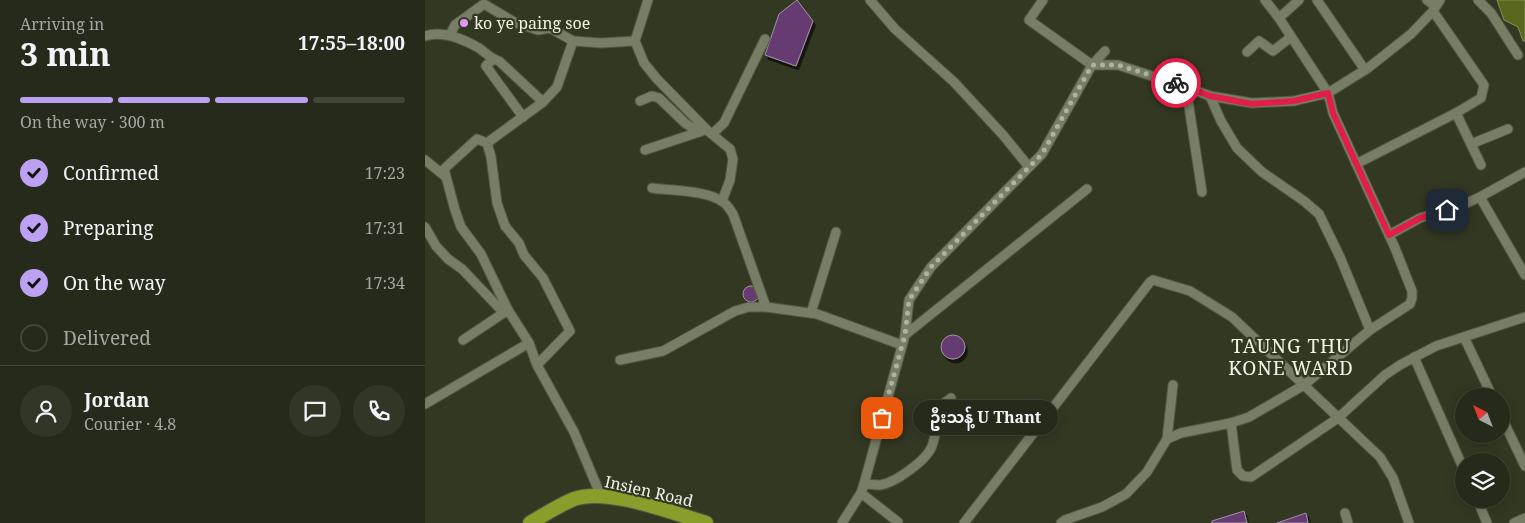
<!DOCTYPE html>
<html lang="en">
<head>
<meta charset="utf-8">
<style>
  :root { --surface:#262a1a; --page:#323627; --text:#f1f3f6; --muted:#a4a7a2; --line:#424639; --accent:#bca0f2 }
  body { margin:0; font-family:"Noto Serif","Noto Sans Myanmar",serif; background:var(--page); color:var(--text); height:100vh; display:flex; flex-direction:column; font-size:19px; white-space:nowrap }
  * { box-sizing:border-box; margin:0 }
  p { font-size:16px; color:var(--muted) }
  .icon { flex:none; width:28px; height:28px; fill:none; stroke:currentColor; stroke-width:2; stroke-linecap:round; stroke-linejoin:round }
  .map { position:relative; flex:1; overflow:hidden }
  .drawer { display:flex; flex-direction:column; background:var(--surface); width:425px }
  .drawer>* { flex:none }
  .needle { width:32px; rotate:318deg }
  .tools { position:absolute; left:1030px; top:388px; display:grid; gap:10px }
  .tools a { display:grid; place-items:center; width:55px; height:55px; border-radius:50%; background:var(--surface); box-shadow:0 2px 12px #0003,0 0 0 1px var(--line); font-size:25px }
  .pin { position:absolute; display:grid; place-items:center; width:42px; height:42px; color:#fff; margin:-21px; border-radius:10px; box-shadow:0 2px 8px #0006 }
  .courier { position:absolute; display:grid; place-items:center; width:50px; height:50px; margin:-25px; border:4px solid #e11d48; border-radius:50%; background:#fff; color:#222; box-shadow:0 1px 6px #0007 }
  .bubble { position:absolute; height:35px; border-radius:18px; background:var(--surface); box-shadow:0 2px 12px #0003,0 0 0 1px var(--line); font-size:16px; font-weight:700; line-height:35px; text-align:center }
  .head em { font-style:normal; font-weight:700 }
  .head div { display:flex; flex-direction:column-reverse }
  .head { display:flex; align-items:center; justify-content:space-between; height:85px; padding:0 20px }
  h1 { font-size:32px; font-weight:700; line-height:38px }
  .bar { display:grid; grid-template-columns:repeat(4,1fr); gap:8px 5px; align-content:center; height:60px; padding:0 20px }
  .bar i { height:6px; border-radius:4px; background:var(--line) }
  .bar .selected { background:var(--accent) }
  .bar p { grid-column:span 4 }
  .line { display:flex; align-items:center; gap:12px; padding:0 20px; border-top:1px solid var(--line) }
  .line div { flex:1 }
  .round { display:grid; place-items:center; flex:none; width:52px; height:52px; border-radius:26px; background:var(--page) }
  ol { padding:0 20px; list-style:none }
  li { display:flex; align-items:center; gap:15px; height:55px }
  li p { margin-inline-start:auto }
  li .icon { padding:5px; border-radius:50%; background:var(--accent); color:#111; stroke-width:4 }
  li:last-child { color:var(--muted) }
  li i { width:28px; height:28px; border:2px solid var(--line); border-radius:50% }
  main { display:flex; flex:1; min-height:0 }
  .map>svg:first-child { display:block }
</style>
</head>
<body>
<main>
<section class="drawer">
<div class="head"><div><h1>3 min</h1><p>Arriving in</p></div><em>17:55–18:00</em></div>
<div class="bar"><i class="selected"></i><i class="selected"></i><i class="selected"></i><i></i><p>On the way · 300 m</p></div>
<ol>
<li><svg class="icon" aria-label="check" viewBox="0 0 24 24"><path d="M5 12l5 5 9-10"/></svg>Confirmed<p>17:23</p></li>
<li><svg class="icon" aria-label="check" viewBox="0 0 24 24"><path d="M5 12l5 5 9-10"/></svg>Preparing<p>17:31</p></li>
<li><svg class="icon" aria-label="check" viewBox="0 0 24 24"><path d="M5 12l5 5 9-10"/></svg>On the way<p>17:34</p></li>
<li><i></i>Delivered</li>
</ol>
<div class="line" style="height:90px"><a class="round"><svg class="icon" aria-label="person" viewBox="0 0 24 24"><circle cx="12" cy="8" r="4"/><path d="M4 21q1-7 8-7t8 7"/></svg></a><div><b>Jordan</b><p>Courier · 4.8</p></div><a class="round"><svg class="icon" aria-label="chat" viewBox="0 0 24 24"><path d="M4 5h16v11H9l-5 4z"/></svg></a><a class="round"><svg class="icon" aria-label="phone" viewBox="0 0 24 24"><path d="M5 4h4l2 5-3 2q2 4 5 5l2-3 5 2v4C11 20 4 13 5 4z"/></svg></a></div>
</section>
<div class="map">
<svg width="1100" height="523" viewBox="0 0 1100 523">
  <defs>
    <filter id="shadow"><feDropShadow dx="2.5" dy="4" stdDeviation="0" flood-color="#0009"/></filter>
  </defs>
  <rect width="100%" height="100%" fill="#333823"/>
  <path fill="#57671d" stroke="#859159" d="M 1072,0 L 1100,0 L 1100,41 L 1098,41 L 1093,27 L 1079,20 Z"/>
  <g fill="#663b71" stroke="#a291a6" filter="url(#shadow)">
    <path d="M 372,0 L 388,21 L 371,66 L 340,55 L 354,14 Z"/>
    <circle cx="326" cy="294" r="8"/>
    <circle cx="528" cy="347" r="12"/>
    <path d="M 819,511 L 822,523 L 787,523 L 787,521 Z"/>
    <path d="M 881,513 L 883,523 L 852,523 Z"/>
  </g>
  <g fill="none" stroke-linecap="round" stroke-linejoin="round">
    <g stroke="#525744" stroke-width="11">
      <g id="minor">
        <path d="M 223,0 L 210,41 L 219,63 L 232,79 L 283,131 L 305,149 L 308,159 L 305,180 L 297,201"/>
        <path d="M 445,0 L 470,29 L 529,82 L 578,135 L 604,167"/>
        <path d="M 618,0 L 604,20 L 667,65 L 693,65 L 761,87 L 785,96 L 827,103 L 869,101 L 903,93 L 943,68 L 986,34 L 1008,11 L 1015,0"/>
        <path d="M 892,0 L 940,70"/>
        <path d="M 1002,0 L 1010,6"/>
        <path d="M 1053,0 L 1066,13 L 1093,55"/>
        <path d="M 1008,11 L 1059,85 L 1056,98 L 1031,113"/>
        <path d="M 854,18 L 874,0"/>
        <path d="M 25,35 L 30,25 L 59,4 L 89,22 L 113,30 L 125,28 L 148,41 L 176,43 L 210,41"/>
        <path d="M 0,36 C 18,30 38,39 54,48 C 61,53 66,59 74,61 L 118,102 L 62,143"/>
        <path d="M 822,52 L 834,41 L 848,51 L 866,37"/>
        <path d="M 68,59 L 61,66 L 98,117"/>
        <path d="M 761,87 L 777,192"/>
        <path d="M 785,96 L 796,121 L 812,148 L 837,172 L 879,201 L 894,214 L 915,257 L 945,330"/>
        <path d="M 215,101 L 227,96 L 234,98 L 260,123 L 274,132"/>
        <path d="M 118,102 L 132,87 L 148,41"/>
        <path d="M 287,134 L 299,123 L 340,39"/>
        <path d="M 1046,144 L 1083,129"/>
        <path d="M 220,150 L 277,131"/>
        <path d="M 0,160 L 21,177"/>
        <path d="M 931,164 L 1031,113 L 1056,165"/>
        <path d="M 227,188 C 247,191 281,190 298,202 C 303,205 305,210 308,214 L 341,307"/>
        <path d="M 1055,197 L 1100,275"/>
        <path d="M 0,227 L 11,246 L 23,259 L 37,269 L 79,313"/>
        <path d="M 964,235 L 995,218 L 1033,207 L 1055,197 L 1100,172"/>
        <path d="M 386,313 L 411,232"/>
        <path d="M 480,335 L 662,189"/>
        <path d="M 1039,337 L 1067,396"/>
        <path d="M 38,340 L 83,310"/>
        <path d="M 989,357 L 1039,470"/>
        <path d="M 195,360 L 238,351 L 310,311 L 324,307 L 341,307 L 392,314 L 477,345"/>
        <path d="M 112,365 L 145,331 L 118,278 L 99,255 L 94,243 L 80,226 L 72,203 L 66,157 L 62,143 L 52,139 L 19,169 L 30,210 L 36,227 L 56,254 L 83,310 L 104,343 L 112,365 L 149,432 L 176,496"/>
        <path d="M 0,404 L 104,343"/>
        <path d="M 1076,416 L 1100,466"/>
        <path d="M 806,423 L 812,470 L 818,476 L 826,477 L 913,418 L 960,375 L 975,365 L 1011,346 L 1100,317"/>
        <path d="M 742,439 L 748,385"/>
        <path d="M 439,484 C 444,484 450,485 455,485 C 470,483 502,460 507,446 C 512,433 511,420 514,407 L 526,398"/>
        <path d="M 436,493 L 473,522"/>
        <path d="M 1052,499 L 1062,523"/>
        <path d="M 920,513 L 923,523"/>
        <path d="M 417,523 L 436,493 L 439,484 L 480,335 L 484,300 L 506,267 L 617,154 L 667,65 L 680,51"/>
        <path d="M 539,523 L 725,282 L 728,280 L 765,291 L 807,317 L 955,457 L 968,478 L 984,523"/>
        <path d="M 636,523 L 640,520 L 677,507 L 701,494 L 722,472 L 742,439 L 756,433 L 806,423 L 824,417 L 879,385 L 945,330 L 985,304 L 987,298 L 987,291 L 970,248 L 908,113 L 903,93 L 854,18 L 840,0"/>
        <path d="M 1089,523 L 1100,518"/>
      </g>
    </g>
    <g stroke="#525744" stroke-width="16">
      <path id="primary" d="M 105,523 C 119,515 134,505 149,499 C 182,487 248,513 281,523"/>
    </g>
    <use href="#minor" stroke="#777e66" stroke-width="9"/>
    <use href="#primary" stroke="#899d2b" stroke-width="14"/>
  </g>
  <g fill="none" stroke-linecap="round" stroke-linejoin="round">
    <path stroke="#aeb2a2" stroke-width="5" stroke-dasharray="0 9" d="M 457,418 L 480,335 L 484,300 L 506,267 L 617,154 L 667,65 L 693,65 L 751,83"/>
    <path stroke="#e11d48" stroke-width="6" d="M 751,83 L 785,96 L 827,104 L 869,101 L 903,93 L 908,113 L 964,235 L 995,218 L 1022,210"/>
  </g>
  <circle fill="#df98f1" stroke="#333823" stroke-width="2" cx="39" cy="23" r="5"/>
  <g text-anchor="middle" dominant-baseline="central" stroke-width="4.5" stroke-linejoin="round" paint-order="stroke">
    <g font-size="16" fill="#f0f4e6" stroke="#333823" text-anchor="start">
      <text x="49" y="23">ko ye paing soe</text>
    </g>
    <g font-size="16" fill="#f0f4e6" stroke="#333823">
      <text transform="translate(224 491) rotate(13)">Insien Road</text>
    </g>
    <g font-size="19" letter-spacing="1" fill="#f0f4e6" stroke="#333823">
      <text x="866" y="346">TAUNG THU<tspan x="866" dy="22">KONE WARD</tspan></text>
    </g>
  </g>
</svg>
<div class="tools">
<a><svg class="needle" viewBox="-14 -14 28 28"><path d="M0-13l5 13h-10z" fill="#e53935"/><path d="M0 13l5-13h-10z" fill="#a4a7a2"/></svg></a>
<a><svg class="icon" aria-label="layers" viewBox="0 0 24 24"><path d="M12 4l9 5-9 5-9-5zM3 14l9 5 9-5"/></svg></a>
</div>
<div class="pin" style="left:457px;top:418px;background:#ea580c"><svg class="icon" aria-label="bag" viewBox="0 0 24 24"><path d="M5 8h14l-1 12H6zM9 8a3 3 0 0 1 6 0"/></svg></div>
<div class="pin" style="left:1022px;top:210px;background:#1f2937"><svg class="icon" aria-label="home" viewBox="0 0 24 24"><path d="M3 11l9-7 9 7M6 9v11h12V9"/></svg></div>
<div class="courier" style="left:751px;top:83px"><svg class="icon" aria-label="bike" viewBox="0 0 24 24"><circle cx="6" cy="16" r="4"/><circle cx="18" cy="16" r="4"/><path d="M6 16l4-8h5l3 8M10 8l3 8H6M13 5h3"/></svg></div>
<div class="bubble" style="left:488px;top:400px;width:145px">ဦးသန့် U Thant</div>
</div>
</main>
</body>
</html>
